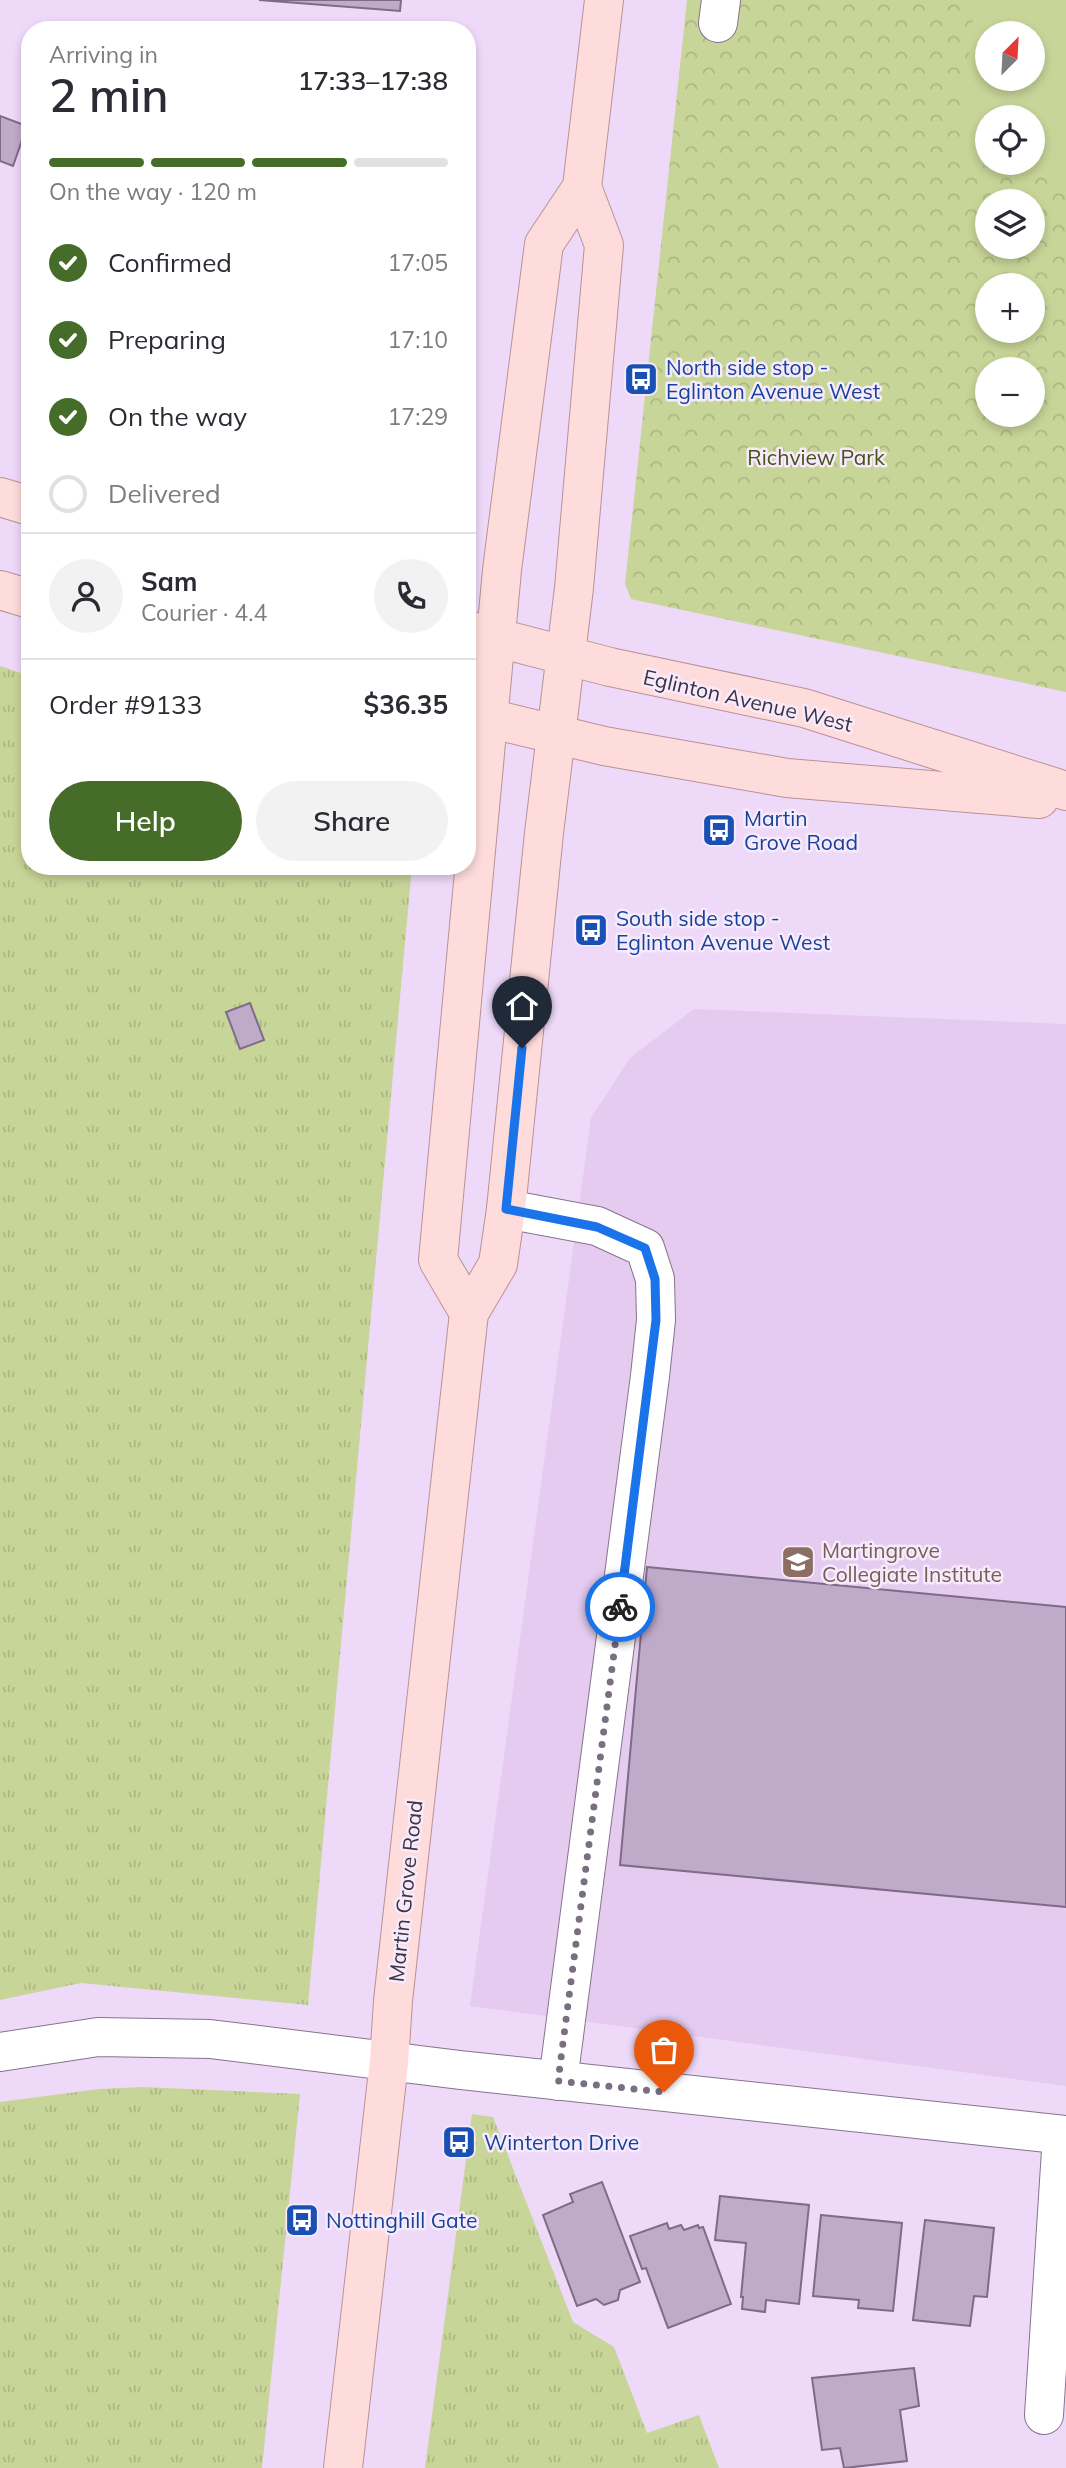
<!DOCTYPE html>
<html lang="en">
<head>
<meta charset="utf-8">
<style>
  :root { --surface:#fff; --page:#f2f2f3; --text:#2b2b33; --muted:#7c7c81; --line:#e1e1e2; --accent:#456d29 }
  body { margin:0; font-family:Mulish,sans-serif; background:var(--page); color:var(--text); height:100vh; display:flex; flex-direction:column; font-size:26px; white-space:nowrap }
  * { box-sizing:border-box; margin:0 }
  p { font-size:23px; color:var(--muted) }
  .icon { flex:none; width:38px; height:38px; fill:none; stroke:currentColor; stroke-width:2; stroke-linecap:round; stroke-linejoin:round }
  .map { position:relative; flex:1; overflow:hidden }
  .details { position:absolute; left:21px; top:21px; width:455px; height:854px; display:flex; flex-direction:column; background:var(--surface); border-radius:28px; box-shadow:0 4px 10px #0003 }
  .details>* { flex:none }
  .needle { width:46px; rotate:24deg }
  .buttons { position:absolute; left:975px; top:21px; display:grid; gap:14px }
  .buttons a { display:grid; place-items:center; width:70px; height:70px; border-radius:50%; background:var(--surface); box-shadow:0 4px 10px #0003; font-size:35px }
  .pin { position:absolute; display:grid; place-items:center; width:60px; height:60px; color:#fff; margin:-72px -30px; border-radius:50% 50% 50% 0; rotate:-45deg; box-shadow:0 0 7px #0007 }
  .pin .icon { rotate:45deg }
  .courier { position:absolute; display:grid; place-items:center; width:70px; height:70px; margin:-35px; border:5px solid #1a73e8; border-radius:50%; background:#fff; color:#222; box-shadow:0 2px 9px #0007 }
  .head em { font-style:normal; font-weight:600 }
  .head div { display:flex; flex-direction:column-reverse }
  .head { display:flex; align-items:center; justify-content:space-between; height:119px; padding:0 28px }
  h1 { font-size:46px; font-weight:600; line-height:52px }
  .bar { display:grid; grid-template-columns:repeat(4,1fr); gap:10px 7px; align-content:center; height:84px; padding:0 28px }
  .bar i { height:9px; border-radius:5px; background:var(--line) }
  .bar .active { background:var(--accent) }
  .bar p { grid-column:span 4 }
  .line { display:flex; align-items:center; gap:18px; padding:0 28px; border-top:2px solid var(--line) }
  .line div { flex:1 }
  .round { display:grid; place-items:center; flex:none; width:74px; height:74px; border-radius:37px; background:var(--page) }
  ol { padding:0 28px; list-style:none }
  li { display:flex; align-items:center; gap:21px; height:77px }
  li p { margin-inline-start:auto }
  li .icon { padding:7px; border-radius:50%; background:var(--accent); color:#fff; stroke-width:4 }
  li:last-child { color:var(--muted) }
  li i { width:38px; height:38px; border:4px solid var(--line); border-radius:50% }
  .primary-button { display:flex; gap:14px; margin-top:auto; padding:14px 28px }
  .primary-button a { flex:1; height:80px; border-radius:42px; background:var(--accent); color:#fff; font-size:28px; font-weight:600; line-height:80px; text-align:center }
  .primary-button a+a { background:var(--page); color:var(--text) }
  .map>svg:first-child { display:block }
</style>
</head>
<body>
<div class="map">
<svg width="1066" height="2468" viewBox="0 0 1066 2468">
  <defs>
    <pattern id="grass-tufts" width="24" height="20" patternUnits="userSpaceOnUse" patternTransform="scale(1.75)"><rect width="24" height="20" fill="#c8d598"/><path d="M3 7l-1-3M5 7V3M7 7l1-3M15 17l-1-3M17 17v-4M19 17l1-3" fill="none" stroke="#adb784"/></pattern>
    <pattern id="park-crowns" width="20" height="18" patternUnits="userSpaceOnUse" patternTransform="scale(1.75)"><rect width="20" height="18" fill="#c8d598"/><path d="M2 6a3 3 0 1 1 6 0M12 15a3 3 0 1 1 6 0" fill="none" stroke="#adb784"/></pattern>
  </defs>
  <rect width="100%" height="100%" fill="#eed9f9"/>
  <path fill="#e4cbef" d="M 694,1009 L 1066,1024 L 1066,2086 L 470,2006 L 591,1118 L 630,1058 Z"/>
  <g fill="url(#grass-tufts)">
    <path d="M 0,666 L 30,676 L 30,866 L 412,866 L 308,2005 L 81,1983 L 0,2000 Z"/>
    <path d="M 143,2087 L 300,2094 L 262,2468 L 0,2468 L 0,2102 L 99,2089 Z"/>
    <path d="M 472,2114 L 493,2117 L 573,2322 L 614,2347 L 647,2433 L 699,2415 L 719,2468 L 425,2468 Z"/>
  </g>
  <path fill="url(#park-crowns)" fill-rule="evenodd" d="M 687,0 L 1066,0 L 1066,692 L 631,599 L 625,584 ZM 987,33 L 1032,33 L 1032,79 L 987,79 ZM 987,117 L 1032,117 L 1032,163 L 987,163 ZM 987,201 L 1032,201 L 1032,247 L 987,247 ZM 987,285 L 1032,285 L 1032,331 L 987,331 ZM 987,369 L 1032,369 L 1032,415 L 987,415 Z"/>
  <path fill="#c8d598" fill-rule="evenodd" d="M 975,0 L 1066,0 L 1066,176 L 957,163 ZM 987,33 L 1032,33 L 1032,79 L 987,79 ZM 987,117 L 1032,117 L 1032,163 L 987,163 Z"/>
  <g fill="#bfabc9" stroke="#7e6b87" stroke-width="2">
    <path d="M 259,0 L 401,0 L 400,11 Z"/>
    <path d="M 0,116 L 27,126 L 13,166 L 0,161 Z"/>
    <path d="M 250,1003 L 264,1040 L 240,1049 L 226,1012 Z"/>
    <path d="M 647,1567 L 1066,1607 L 1066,1907 L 620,1865 Z"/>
    <path d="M 602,2182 L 640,2282 L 620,2290 L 618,2300 L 604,2305 L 596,2299 L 577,2306 L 543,2215 L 573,2202 L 570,2194 Z"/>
    <path d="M 720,2196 L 809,2205 L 799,2304 L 766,2300 L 765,2312 L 742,2309 L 743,2297 L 741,2297 L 746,2243 L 715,2240 Z"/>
    <path d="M 821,2215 L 902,2223 L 893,2311 L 858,2308 L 859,2300 L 813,2296 Z"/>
    <path d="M 925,2220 L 994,2228 L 987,2297 L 974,2296 L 970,2326 L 913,2320 Z"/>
    <path d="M 667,2223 L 669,2229 L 681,2225 L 684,2230 L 698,2225 L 699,2228 L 703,2227 L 731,2304 L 668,2328 L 646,2268 L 642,2269 L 630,2236 Z"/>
    <path d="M 914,2368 L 919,2406 L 900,2410 L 907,2461 L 844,2468 L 840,2448 L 822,2450 L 812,2378 Z"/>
  </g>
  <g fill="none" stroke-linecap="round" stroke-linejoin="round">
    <g stroke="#86738f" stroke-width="40">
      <g id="minor">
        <path d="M 718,23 L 721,0"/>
        <path d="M 506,1209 L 597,1226 L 645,1248 L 655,1279 L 656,1320 L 650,1376 L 558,2081"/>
        <path d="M 0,2052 L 98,2037 L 210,2039 L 460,2070 L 1066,2135"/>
        <path d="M 1044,2415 L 1062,2135"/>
      </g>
    </g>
    <g stroke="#b99295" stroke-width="40">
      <g id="major">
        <path d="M 0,497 L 30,506"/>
        <path d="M 0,590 L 30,599"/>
        <path d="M 467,630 L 610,667 L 804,708 L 1066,791"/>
        <path d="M 467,713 L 604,746 L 787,778 L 1039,799"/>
        <path d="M 469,1313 L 438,1260 L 502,570 L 544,244 L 582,187 L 604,0"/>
        <path d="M 343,2468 L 389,2062 L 393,2001 L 469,1313 L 498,1264 L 506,1209 L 544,833 L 574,588 L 604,245 L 582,187"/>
      </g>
    </g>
    <use href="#minor" stroke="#fff" stroke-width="38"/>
    <use href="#major" stroke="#fedcdb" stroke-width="38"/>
  </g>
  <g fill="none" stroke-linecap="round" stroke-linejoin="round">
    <path stroke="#7a6e81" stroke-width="7" stroke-dasharray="0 12.6" d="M 620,1607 L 558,2081 L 664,2092"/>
    <path stroke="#1a73e8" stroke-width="9" d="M 522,1048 L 506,1209 L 597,1227 L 645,1248 L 655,1279 L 656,1320 L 620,1607"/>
  </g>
  <defs>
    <g id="bus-square" transform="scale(1.75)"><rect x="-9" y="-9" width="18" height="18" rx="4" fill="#1a4fb4" stroke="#f7eafd"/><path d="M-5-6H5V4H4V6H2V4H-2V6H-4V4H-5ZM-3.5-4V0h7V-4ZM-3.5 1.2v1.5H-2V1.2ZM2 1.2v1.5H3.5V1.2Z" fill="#fff"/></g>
    <g id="school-square" transform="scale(1.75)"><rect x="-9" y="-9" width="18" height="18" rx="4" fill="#8d6e63" stroke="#f7eafd"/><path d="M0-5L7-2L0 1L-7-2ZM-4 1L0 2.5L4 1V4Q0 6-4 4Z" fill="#fff"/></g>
  </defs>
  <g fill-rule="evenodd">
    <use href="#bus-square" x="641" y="379"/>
    <use href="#bus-square" x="719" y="830"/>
    <use href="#bus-square" x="591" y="930"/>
    <use href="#school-square" x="798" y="1562"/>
    <use href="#bus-square" x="459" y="2142"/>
    <use href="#bus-square" x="302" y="2220"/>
  </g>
  <g text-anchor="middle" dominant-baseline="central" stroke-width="5" stroke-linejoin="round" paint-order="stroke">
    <g font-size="21" fill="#164399" stroke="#f7eafd" text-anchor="start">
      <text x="666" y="367">North side stop -<tspan x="666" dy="24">Eglinton Avenue West</tspan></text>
      <text x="744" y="818">Martin<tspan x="744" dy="24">Grove Road</tspan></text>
      <text x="616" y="918">South side stop -<tspan x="616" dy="24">Eglinton Avenue West</tspan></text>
      <text x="484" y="2142">Winterton Drive</text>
      <text x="326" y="2220">Nottinghill Gate</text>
    </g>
    <g font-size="21" fill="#485116" stroke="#f7eafd">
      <text x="816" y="457">Richview Park</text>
    </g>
    <g font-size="21" fill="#3c3440" stroke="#f7eafd">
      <text transform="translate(748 700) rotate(13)">Eglinton Avenue West</text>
      <text transform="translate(405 1891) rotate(-84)">Martin Grove Road</text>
    </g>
    <g font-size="21" fill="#785e54" stroke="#f7eafd" text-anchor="start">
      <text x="822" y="1550">Martingrove<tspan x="822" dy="24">Collegiate Institute</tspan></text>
    </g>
  </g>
</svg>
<div class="buttons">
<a><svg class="needle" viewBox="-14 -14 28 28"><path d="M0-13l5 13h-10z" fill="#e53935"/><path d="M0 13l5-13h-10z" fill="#7c7c81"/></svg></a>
<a><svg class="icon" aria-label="locate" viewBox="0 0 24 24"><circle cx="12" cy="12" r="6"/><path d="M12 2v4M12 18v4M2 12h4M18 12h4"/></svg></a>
<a><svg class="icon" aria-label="layers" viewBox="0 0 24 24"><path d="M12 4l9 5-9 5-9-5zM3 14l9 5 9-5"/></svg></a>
<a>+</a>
<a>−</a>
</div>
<div class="pin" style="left:664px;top:2092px;background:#ea580c"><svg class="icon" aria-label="bag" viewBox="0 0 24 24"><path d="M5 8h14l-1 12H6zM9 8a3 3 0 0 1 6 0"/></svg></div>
<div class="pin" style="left:522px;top:1048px;background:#1f2937"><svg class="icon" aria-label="home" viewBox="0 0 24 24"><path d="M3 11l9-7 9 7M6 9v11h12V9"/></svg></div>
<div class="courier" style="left:620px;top:1607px"><svg class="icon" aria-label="bike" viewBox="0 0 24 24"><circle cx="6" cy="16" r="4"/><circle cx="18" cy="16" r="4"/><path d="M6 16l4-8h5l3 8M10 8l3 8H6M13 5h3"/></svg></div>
<section class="details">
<div class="head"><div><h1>2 min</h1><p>Arriving in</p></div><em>17:33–17:38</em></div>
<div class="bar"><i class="active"></i><i class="active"></i><i class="active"></i><i></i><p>On the way · 120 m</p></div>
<ol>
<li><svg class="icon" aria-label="check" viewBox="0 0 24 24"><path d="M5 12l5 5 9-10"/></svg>Confirmed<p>17:05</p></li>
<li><svg class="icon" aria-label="check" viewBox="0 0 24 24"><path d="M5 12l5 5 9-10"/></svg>Preparing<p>17:10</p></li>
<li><svg class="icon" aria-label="check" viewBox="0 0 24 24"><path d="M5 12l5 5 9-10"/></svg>On the way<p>17:29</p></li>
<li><i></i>Delivered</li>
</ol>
<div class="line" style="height:126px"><a class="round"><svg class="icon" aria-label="person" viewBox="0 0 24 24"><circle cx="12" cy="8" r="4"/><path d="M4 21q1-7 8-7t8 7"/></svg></a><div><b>Sam</b><p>Courier · 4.4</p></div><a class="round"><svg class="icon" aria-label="phone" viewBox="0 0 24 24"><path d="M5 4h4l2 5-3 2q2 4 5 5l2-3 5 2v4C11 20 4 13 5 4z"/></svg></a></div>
<div class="line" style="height:91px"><div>Order #9133</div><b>$36.35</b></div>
<div class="primary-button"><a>Help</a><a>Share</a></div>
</section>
</div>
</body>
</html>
